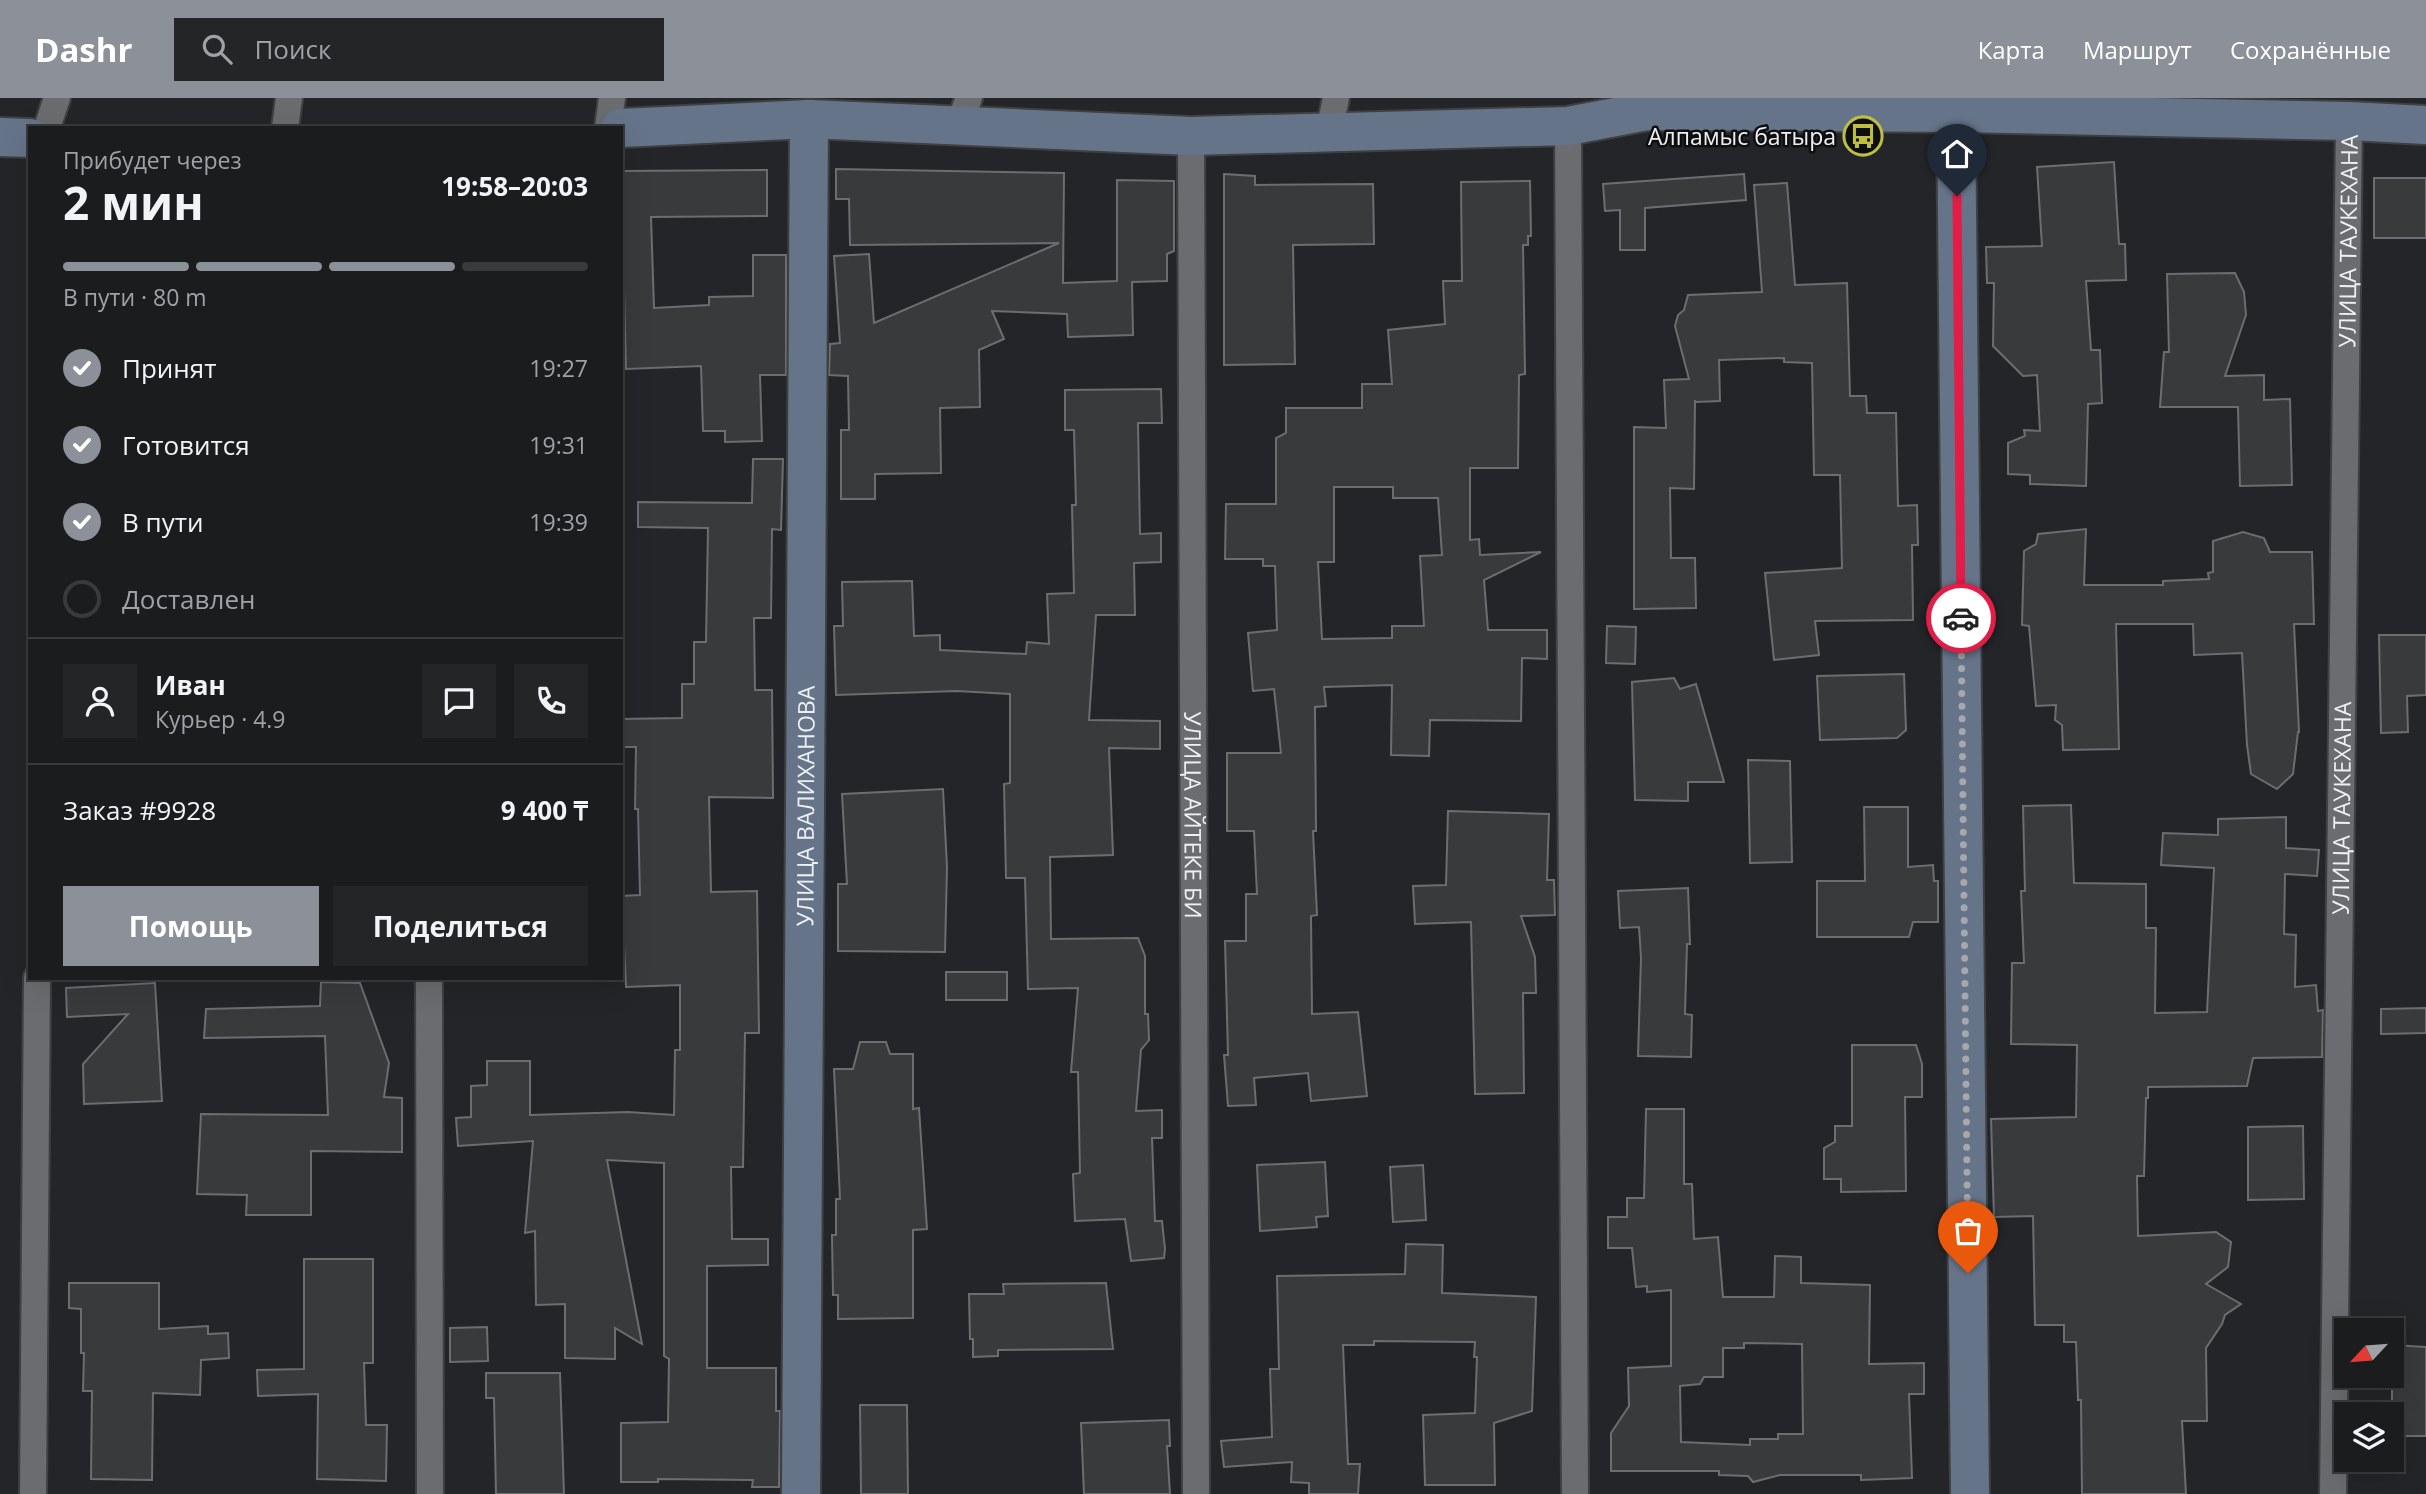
<!DOCTYPE html>
<html lang="ru">
<head>
<meta charset="utf-8">
<style>
  :root { --surface:#1a1c1e; --page:#232527; --text:#f1f3f6; --muted:#9fa1a4; --line:#383a3c; --accent:#8c9099 }
  body { margin:0; font-family:"Open Sans",sans-serif; background:var(--page); color:var(--text); height:100vh; display:flex; flex-direction:column; font-size:26px; white-space:nowrap }
  * { box-sizing:border-box; margin:0 }
  p { font-size:23px; color:var(--muted) }
  .icon { flex:none; width:38px; height:38px; fill:none; stroke:currentColor; stroke-width:2; stroke-linecap:round; stroke-linejoin:round }
  .map { position:relative; flex:1; overflow:hidden }
  .panel { position:absolute; left:28px; top:28px; width:595px; height:854px; display:flex; flex-direction:column; background:var(--surface); border-radius:0px; box-shadow:0 7px 28px #0002,0 0 0 2px var(--line) }
  .panel>* { flex:none }
  .needle { width:46px; rotate:244deg }
  .fabs { position:absolute; left:2334px; top:1220px; display:grid; gap:14px }
  .fabs a { display:grid; place-items:center; width:70px; height:70px; border-radius:0px; background:var(--surface); box-shadow:0 7px 28px #0002,0 0 0 2px var(--line); font-size:35px }
  .pin { position:absolute; display:grid; place-items:center; width:60px; height:60px; color:#fff; margin:-72px -30px; border-radius:50% 50% 50% 0; rotate:-45deg; box-shadow:0 0 7px #0007 }
  .pin .icon { rotate:45deg }
  .courier { position:absolute; display:grid; place-items:center; width:70px; height:70px; margin:-35px; border:5px solid #e11d48; border-radius:50%; background:#fff; color:#222; box-shadow:0 2px 9px #0007 }
  .headline em { font-style:normal; font-weight:700 }
  .headline div { display:flex; flex-direction:column-reverse }
  .headline { display:flex; align-items:center; justify-content:space-between; height:119px; padding:0 35px }
  h1 { font-size:46px; font-weight:700; line-height:52px }
  .bar { display:grid; grid-template-columns:repeat(4,1fr); gap:10px 7px; align-content:center; height:84px; padding:0 35px }
  .bar i { height:9px; border-radius:5px; background:var(--line) }
  .bar .selected { background:var(--accent) }
  .bar p { grid-column:span 4 }
  .line { display:flex; align-items:center; gap:18px; padding:0 35px; border-top:2px solid var(--line) }
  .line div { flex:1 }
  .round { display:grid; place-items:center; flex:none; width:74px; height:74px; border-radius:0px; background:var(--page) }
  ol { padding:0 35px; list-style:none }
  li { display:flex; align-items:center; gap:21px; height:77px }
  li p { margin-inline-start:auto }
  li .icon { padding:7px; border-radius:50%; background:var(--accent); color:#fff; stroke-width:4 }
  li:last-child { color:var(--muted) }
  li i { width:38px; height:38px; border:4px solid var(--line); border-radius:50% }
  .button { display:flex; gap:14px; margin-top:auto; padding:14px 35px }
  .button a { flex:1; height:80px; border-radius:0px; background:var(--accent); color:#fff; font-size:28px; font-weight:700; line-height:80px; text-align:center }
  .button a+a { background:var(--page); color:var(--text) }
  header { display:flex; align-items:center; gap:42px; box-sizing:border-box; height:98px; padding:0 35px; background:var(--accent); color:#fff }
  header strong { font-size:33px }
  nav { display:flex; gap:38px; margin-inline-start:auto; font-size:24px }
  .search { width:490px; height:63px; background:var(--page); display:flex; align-items:center; gap:18px; box-sizing:border-box; padding:0 24px; border-radius:0px; color:var(--muted); font-size:26px }
  .map>svg:first-child { display:block }
</style>
</head>
<body>
<header>
<strong>Dashr</strong>
<div class="search"><svg class="icon" aria-label="search" viewBox="0 0 24 24"><circle cx="10" cy="10" r="6"/><path d="M15 15l6 6"/></svg>Поиск</div>
<nav><a>Карта</a><a>Маршрут</a><a>Сохранённые</a></nav>
</header>
<div class="map">
<svg width="2426" height="1396" viewBox="0 0 2426 1396">
  <rect width="100%" height="100%" fill="#232528"/>
  <g fill="#383a3c" stroke="#6b6d70" stroke-width="2" fill-rule="evenodd">
    <path d="M 2114,64 L 2119,146 L 2125,146 L 2126,182 L 2086,183 L 2091,252 L 2100,252 L 2102,305 L 2088,306 L 2086,388 L 2030,386 L 2030,377 L 2008,376 L 2008,345 L 2025,338 L 2024,332 L 2040,333 L 2037,277 L 2023,278 L 1993,248 L 1994,185 L 1987,185 L 1986,149 L 2042,148 L 2037,69 Z"/>
    <path d="M 836,71 L 1064,75 L 1063,185 L 1117,183 L 1117,82 L 1174,83 L 1174,153 L 1167,156 L 1167,183 L 1132,184 L 1133,237 L 1068,239 L 1067,216 L 992,213 L 1004,241 L 979,252 L 980,309 L 940,310 L 941,375 L 875,376 L 875,401 L 841,401 L 841,332 L 849,332 L 848,278 L 829,277 L 830,246 L 840,245 L 834,158 L 869,156 L 874,225 L 1059,145 L 850,147 L 849,101 L 836,101 Z"/>
    <path d="M 767,72 L 767,118 L 651,119 L 654,210 L 709,207 L 709,199 L 753,198 L 753,157 L 786,157 L 786,277 L 760,277 L 762,343 L 725,344 L 725,333 L 703,333 L 701,268 L 626,271 L 621,73 Z"/>
    <path d="M 1224,76 L 1255,78 L 1255,87 L 1373,86 L 1374,146 L 1293,147 L 1295,266 L 1224,267 Z"/>
    <path d="M 1744,76 L 1746,102 L 1645,110 L 1645,152 L 1620,152 L 1620,112 L 1605,113 L 1603,86 Z"/>
    <rect x="2374" y="80" width="52" height="60"/>
    <path d="M 1530,83 L 1531,138 L 1528,138 L 1528,147 L 1523,147 L 1525,276 L 1519,277 L 1518,370 L 1470,370 L 1470,442 L 1479,441 L 1480,457 L 1541,454 L 1484,482 L 1488,532 L 1547,532 L 1547,561 L 1522,560 L 1521,623 L 1430,622 L 1429,658 L 1391,657 L 1392,587 L 1324,589 L 1326,608 L 1315,609 L 1316,733 L 1313,733 L 1317,817 L 1311,818 L 1312,916 L 1358,914 L 1367,998 L 1311,1003 L 1308,975 L 1254,980 L 1256,1007 L 1228,1008 L 1224,957 L 1228,957 L 1225,843 L 1246,843 L 1246,796 L 1257,796 L 1254,733 L 1227,733 L 1227,655 L 1281,655 L 1274,591 L 1253,593 L 1248,535 L 1277,532 L 1275,468 L 1263,468 L 1263,461 L 1225,461 L 1226,406 L 1276,406 L 1276,340 L 1286,335 L 1286,310 L 1362,310 L 1362,286 L 1392,286 L 1388,232 L 1445,226 L 1443,183 L 1462,183 L 1461,84 ZM 1334,389 L 1393,389 L 1393,400 L 1438,400 L 1442,457 L 1420,458 L 1424,528 L 1392,528 L 1392,540 L 1322,541 L 1318,464 L 1334,464 Z"/>
    <path d="M 1787,85 L 1795,187 L 1847,185 L 1850,298 L 1866,298 L 1867,315 L 1896,315 L 1898,408 L 1917,407 L 1918,447 L 1912,447 L 1913,522 L 1815,523 L 1819,557 L 1774,562 L 1765,475 L 1842,470 L 1840,377 L 1814,377 L 1812,265 L 1784,264 L 1784,260 L 1719,262 L 1720,303 L 1695,304 L 1695,302 L 1694,391 L 1670,390 L 1671,460 L 1695,460 L 1696,510 L 1634,511 L 1634,329 L 1666,330 L 1664,282 L 1689,281 L 1675,228 L 1678,217 L 1684,212 L 1688,197 L 1762,194 L 1754,87 Z"/>
    <path d="M 2235,175 L 2244,194 L 2246,217 L 2225,278 L 2264,277 L 2264,302 L 2290,301 L 2292,387 L 2240,388 L 2238,309 L 2160,309 L 2164,254 L 2169,254 L 2167,176 Z"/>
    <path d="M 1161,291 L 1162,325 L 1138,325 L 1140,436 L 1161,435 L 1161,464 L 1134,465 L 1135,517 L 1096,517 L 1089,622 L 1160,623 L 1160,651 L 1109,650 L 1113,757 L 1050,759 L 1051,841 L 1138,840 L 1145,858 L 1145,916 L 1148,916 L 1149,942 L 1141,952 L 1136,1013 L 1162,1012 L 1162,1040 L 1152,1040 L 1155,1123 L 1162,1123 L 1165,1151 L 1164,1160 L 1131,1163 L 1125,1121 L 1075,1123 L 1073,1076 L 1080,1075 L 1078,974 L 1071,974 L 1078,890 L 1028,891 L 1025,780 L 1006,780 L 1004,686 L 1010,685 L 1010,596 L 957,593 L 836,597 L 834,528 L 843,528 L 842,484 L 912,483 L 914,538 L 940,537 L 940,552 L 1026,556 L 1027,544 L 1049,546 L 1047,496 L 1074,495 L 1072,407 L 1076,407 L 1074,332 L 1065,332 L 1065,292 Z"/>
    <path d="M 753,361 L 783,361 L 781,432 L 772,431 L 771,520 L 754,520 L 755,592 L 772,592 L 773,700 L 709,699 L 711,794 L 757,793 L 759,935 L 745,935 L 743,1069 L 731,1069 L 732,1141 L 768,1141 L 768,1167 L 707,1168 L 707,1270 L 776,1270 L 776,1313 L 780,1313 L 779,1389 L 752,1389 L 753,1382 L 658,1381 L 658,1384 L 621,1384 L 621,1325 L 668,1324 L 669,1261 L 664,1258 L 664,1065 L 607,1062 L 642,1246 L 615,1230 L 615,1261 L 565,1260 L 565,1206 L 536,1207 L 535,1133 L 525,1135 L 533,1043 L 458,1048 L 456,1020 L 471,1019 L 471,988 L 487,987 L 487,963 L 530,963 L 530,1017 L 628,1014 L 674,1017 L 675,952 L 680,952 L 680,887 L 626,889 L 624,846 L 621,847 L 621,798 L 640,797 L 638,711 L 635,711 L 636,649 L 621,649 L 621,621 L 682,620 L 682,586 L 694,586 L 694,544 L 706,544 L 708,430 L 638,429 L 638,404 L 752,405 Z"/>
    <path d="M 2086,431 L 2084,487 L 2163,487 L 2163,483 L 2209,481 L 2208,475 L 2213,474 L 2213,443 L 2243,434 L 2264,440 L 2270,454 L 2312,454 L 2314,526 L 2294,526 L 2299,634 L 2298,634 L 2293,676 L 2277,691 L 2251,676 L 2247,647 L 2242,555 L 2194,557 L 2193,526 L 2116,526 L 2119,651 L 2063,652 L 2062,627 L 2055,622 L 2056,607 L 2036,608 L 2029,528 L 2022,527 L 2024,453 L 2036,446 L 2038,436 Z"/>
    <path d="M 1607,528 L 1636,529 L 1635,566 L 1606,565 Z"/>
    <path d="M 2379,537 L 2426,537 L 2426,597 L 2407,598 L 2408,634 L 2381,635 Z"/>
    <path d="M 1904,576 L 1906,632 L 1897,640 L 1820,642 L 1817,578 Z"/>
    <path d="M 1674,580 L 1680,591 L 1696,586 L 1724,684 L 1688,684 L 1688,703 L 1635,702 L 1632,584 Z"/>
    <path d="M 1748,662 L 1790,663 L 1792,764 L 1750,765 Z"/>
    <path d="M 943,691 L 947,769 L 945,854 L 838,853 L 838,786 L 847,786 L 842,696 Z"/>
    <path d="M 2071,707 L 2074,785 L 2146,786 L 2146,830 L 2156,830 L 2155,915 L 2207,914 L 2214,770 L 2161,767 L 2163,735 L 2218,737 L 2218,721 L 2286,719 L 2286,750 L 2319,752 L 2317,778 L 2285,776 L 2284,836 L 2296,837 L 2295,889 L 2316,887 L 2318,913 L 2323,912 L 2322,959 L 2253,960 L 2247,988 L 2148,989 L 2148,1000 L 2146,1000 L 2144,1078 L 2137,1078 L 2138,1138 L 2216,1134 L 2231,1144 L 2228,1169 L 2206,1186 L 2241,1206 L 2225,1217 L 2222,1226 L 2206,1250 L 2207,1323 L 2182,1323 L 2186,1396 L 2082,1396 L 2081,1302 L 2078,1302 L 2076,1244 L 2064,1244 L 2064,1227 L 2035,1227 L 2033,1118 L 1994,1119 L 1991,1021 L 2076,1019 L 2077,947 L 2011,946 L 2012,865 L 2024,865 L 2021,793 L 2025,793 L 2023,708 Z"/>
    <path d="M 1864,709 L 1908,709 L 1908,769 L 1933,767 L 1934,783 L 1938,783 L 1938,824 L 1913,824 L 1909,839 L 1817,839 L 1817,783 L 1865,783 Z"/>
    <path d="M 1448,713 L 1549,716 L 1547,782 L 1554,782 L 1555,817 L 1521,818 L 1535,859 L 1536,895 L 1523,895 L 1524,995 L 1475,996 L 1471,824 L 1415,826 L 1413,788 L 1446,787 Z"/>
    <path d="M 1688,790 L 1690,846 L 1687,846 L 1685,916 L 1692,917 L 1691,959 L 1638,958 L 1641,860 L 1639,829 L 1620,830 L 1618,793 Z"/>
    <rect x="946" y="874" width="61" height="28"/>
    <path d="M 321,884 L 360,885 L 389,965 L 384,999 L 402,1000 L 402,1054 L 311,1053 L 311,1117 L 246,1117 L 247,1097 L 197,1096 L 201,1016 L 328,1017 L 325,938 L 204,940 L 206,911 L 320,908 Z"/>
    <path d="M 155,885 L 162,1003 L 84,1006 L 83,966 L 128,916 L 67,919 L 66,890 Z"/>
    <path d="M 2426,910 L 2426,935 L 2381,936 L 2381,911 Z"/>
    <path d="M 860,944 L 886,944 L 890,956 L 913,956 L 913,1011 L 919,1010 L 927,1131 L 913,1132 L 913,1220 L 838,1221 L 838,1197 L 833,1197 L 832,1137 L 836,1137 L 836,1101 L 840,1101 L 834,971 L 853,971 Z"/>
    <path d="M 1852,947 L 1916,947 L 1922,966 L 1922,999 L 1905,999 L 1906,1093 L 1841,1094 L 1841,1081 L 1824,1081 L 1824,1050 L 1835,1044 L 1835,1028 L 1852,1028 Z"/>
    <path d="M 1646,1011 L 1684,1011 L 1684,1086 L 1692,1086 L 1694,1141 L 1718,1139 L 1723,1199 L 1774,1199 L 1775,1158 L 1801,1159 L 1801,1185 L 1870,1187 L 1869,1266 L 1924,1265 L 1924,1296 L 1909,1296 L 1912,1380 L 1861,1382 L 1861,1377 L 1780,1377 L 1753,1384 L 1748,1378 L 1719,1377 L 1719,1373 L 1611,1373 L 1611,1335 L 1629,1308 L 1628,1270 L 1671,1268 L 1671,1192 L 1647,1194 L 1647,1188 L 1636,1189 L 1632,1150 L 1608,1150 L 1608,1119 L 1627,1119 L 1627,1100 L 1644,1100 ZM 1744,1245 L 1802,1246 L 1803,1336 L 1778,1336 L 1778,1341 L 1750,1341 L 1750,1347 L 1681,1344 L 1680,1288 L 1700,1286 L 1704,1279 L 1723,1279 L 1723,1250 L 1744,1250 Z"/>
    <path d="M 2303,1028 L 2304,1101 L 2248,1102 L 2248,1029 Z"/>
    <path d="M 1325,1064 L 1328,1118 L 1316,1119 L 1317,1129 L 1260,1133 L 1257,1067 Z"/>
    <path d="M 1423,1067 L 1426,1122 L 1393,1124 L 1390,1069 Z"/>
    <path d="M 1406,1146 L 1443,1147 L 1442,1195 L 1536,1199 L 1532,1313 L 1494,1325 L 1495,1387 L 1425,1387 L 1423,1317 L 1475,1315 L 1477,1259 L 1474,1259 L 1475,1244 L 1374,1243 L 1374,1247 L 1343,1247 L 1348,1366 L 1360,1366 L 1358,1396 L 1309,1396 L 1309,1385 L 1291,1384 L 1292,1364 L 1224,1369 L 1221,1343 L 1272,1339 L 1270,1271 L 1279,1271 L 1277,1178 L 1405,1176 Z"/>
    <path d="M 304,1161 L 373,1161 L 373,1265 L 364,1265 L 366,1327 L 387,1327 L 386,1383 L 317,1381 L 318,1296 L 258,1298 L 257,1272 L 304,1271 Z"/>
    <path d="M 69,1185 L 159,1185 L 159,1231 L 208,1228 L 208,1236 L 228,1235 L 229,1260 L 201,1262 L 200,1297 L 153,1295 L 152,1382 L 91,1381 L 92,1293 L 83,1293 L 84,1255 L 81,1255 L 81,1211 L 69,1210 Z"/>
    <path d="M 1106,1185 L 1113,1251 L 998,1252 L 998,1258 L 973,1259 L 973,1241 L 970,1241 L 969,1196 L 1004,1196 L 1003,1186 Z"/>
    <path d="M 487,1229 L 488,1263 L 450,1264 L 450,1230 Z"/>
    <path d="M 2392,1247 L 2426,1249 L 2426,1338 L 2392,1338 Z"/>
    <path d="M 486,1275 L 560,1275 L 564,1396 L 496,1396 L 494,1300 L 486,1300 Z"/>
    <path d="M 860,1307 L 907,1307 L 908,1396 L 861,1396 Z"/>
    <path d="M 1169,1322 L 1170,1348 L 1167,1348 L 1170,1396 L 1084,1396 L 1081,1325 Z"/>
  </g>
  <g fill="none" stroke-linecap="round" stroke-linejoin="round">
    <g stroke="#3e4042" stroke-width="30">
      <g id="street">
        <path d="M 958,28 L 969,0"/>
        <path d="M 1568,28 L 1575,1396"/>
        <path d="M 47,30 L 57,0"/>
        <path d="M 285,30 L 289,0"/>
        <path d="M 608,30 L 612,0"/>
        <path d="M 1329,34 L 1336,0"/>
        <path id="s1" d="M 1191,38 L 1196,1396"/>
        <path d="M 429,880 L 430,1396"/>
        <path d="M 33,1396 L 37,880"/>
        <path id="s2" d="M 2333,1396 L 2349,23"/>
      </g>
    </g>
    <g stroke="#3e4042" stroke-width="42">
      <g id="secondary">
        <path d="M 1956,15 L 1970,1396"/>
        <path d="M 621,30 L 809,21 L 1191,38 L 1568,28 L 1647,13 L 1956,15 L 2349,23 L 2426,27"/>
        <path d="M 0,39 L 30,40"/>
        <path id="s3" d="M 801,1396 L 809,21"/>
      </g>
    </g>
    <use href="#street" stroke="#6a6c6f" stroke-width="26"/>
    <use href="#secondary" stroke="#66748a" stroke-width="38"/>
  </g>
  <g fill="none" stroke-linecap="round" stroke-linejoin="round">
    <path stroke="#a7a8ab" stroke-width="7" stroke-dasharray="0 12.6" d="M 1961,520 L 1968,1175"/>
    <path stroke="#e11d48" stroke-width="9" d="M 1957,98 L 1961,520"/>
  </g>
  <defs>
    <g id="bus-ring" transform="scale(2.0125)"><circle r="9.5" fill="#0d0e0f" stroke="#bfbe42" stroke-width="1.5"/><path d="M-5-6H5V4H4V6H2V4H-2V6H-4V4H-5ZM-3.5-4V0h7V-4ZM-3.5 1.2v1.5H-2V1.2ZM2 1.2v1.5H3.5V1.2Z" fill="#bfbe42"/></g>
  </defs>
  <g fill-rule="evenodd">
    <use href="#bus-ring" x="1863" y="38"/>
  </g>
  <g text-anchor="middle" dominant-baseline="central" stroke-width="5" stroke-linejoin="round" paint-order="stroke">
    <g font-size="23" fill="#eeeff1" stroke="#0d0e0f" text-anchor="end">
      <text x="1836" y="38">Алпамыс батыра</text>
    </g>
    <g font-size="23" fill="#eeeff1" stroke="#0d0e0f">
      <text stroke="none"><textPath href="#s2" startOffset="1253">УЛИЦА ТАУКЕХАНА</textPath></text>
      <text stroke="none"><textPath href="#s3" startOffset="688">УЛИЦА ВАЛИХАНОВА</textPath></text>
      <text stroke="none"><textPath href="#s2" startOffset="686">УЛИЦА ТАУКЕХАНА</textPath></text>
      <text stroke="none"><textPath href="#s1" startOffset="679">УЛИЦА АЙТЕКЕ БИ</textPath></text>
    </g>
  </g>
</svg>
<div class="fabs">
<a><svg class="needle" viewBox="-14 -14 28 28"><path d="M0-13l5 13h-10z" fill="#e53935"/><path d="M0 13l5-13h-10z" fill="#9fa1a4"/></svg></a>
<a><svg class="icon" aria-label="layers" viewBox="0 0 24 24"><path d="M12 4l9 5-9 5-9-5zM3 14l9 5 9-5"/></svg></a>
</div>
<div class="pin" style="left:1968px;top:1175px;background:#ea580c"><svg class="icon" aria-label="bag" viewBox="0 0 24 24"><path d="M5 8h14l-1 12H6zM9 8a3 3 0 0 1 6 0"/></svg></div>
<div class="pin" style="left:1957px;top:98px;background:#1f2937"><svg class="icon" aria-label="home" viewBox="0 0 24 24"><path d="M3 11l9-7 9 7M6 9v11h12V9"/></svg></div>
<div class="courier" style="left:1961px;top:520px"><svg class="icon" aria-label="car" viewBox="0 0 24 24"><path d="M5 17H2v-5l4-1 3-4h7l3 4 3 1v5h-3M9 17h6M6 11h13"/><circle cx="7" cy="17" r="2"/><circle cx="17" cy="17" r="2"/></svg></div>
<section class="panel">
<div class="headline"><div><h1>2 мин</h1><p>Прибудет через</p></div><em>19:58–20:03</em></div>
<div class="bar"><i class="selected"></i><i class="selected"></i><i class="selected"></i><i></i><p>В пути · 80 m</p></div>
<ol>
<li><svg class="icon" aria-label="check" viewBox="0 0 24 24"><path d="M5 12l5 5 9-10"/></svg>Принят<p>19:27</p></li>
<li><svg class="icon" aria-label="check" viewBox="0 0 24 24"><path d="M5 12l5 5 9-10"/></svg>Готовится<p>19:31</p></li>
<li><svg class="icon" aria-label="check" viewBox="0 0 24 24"><path d="M5 12l5 5 9-10"/></svg>В пути<p>19:39</p></li>
<li><i></i>Доставлен</li>
</ol>
<div class="line" style="height:126px"><a class="round"><svg class="icon" aria-label="person" viewBox="0 0 24 24"><circle cx="12" cy="8" r="4"/><path d="M4 21q1-7 8-7t8 7"/></svg></a><div><b>Иван</b><p>Курьер · 4.9</p></div><a class="round"><svg class="icon" aria-label="chat" viewBox="0 0 24 24"><path d="M4 5h16v11H9l-5 4z"/></svg></a><a class="round"><svg class="icon" aria-label="phone" viewBox="0 0 24 24"><path d="M5 4h4l2 5-3 2q2 4 5 5l2-3 5 2v4C11 20 4 13 5 4z"/></svg></a></div>
<div class="line" style="height:91px"><div>Заказ #9928</div><b>9 400 ₸</b></div>
<div class="button"><a>Помощь</a><a>Поделиться</a></div>
</section>
</div>
</body>
</html>
